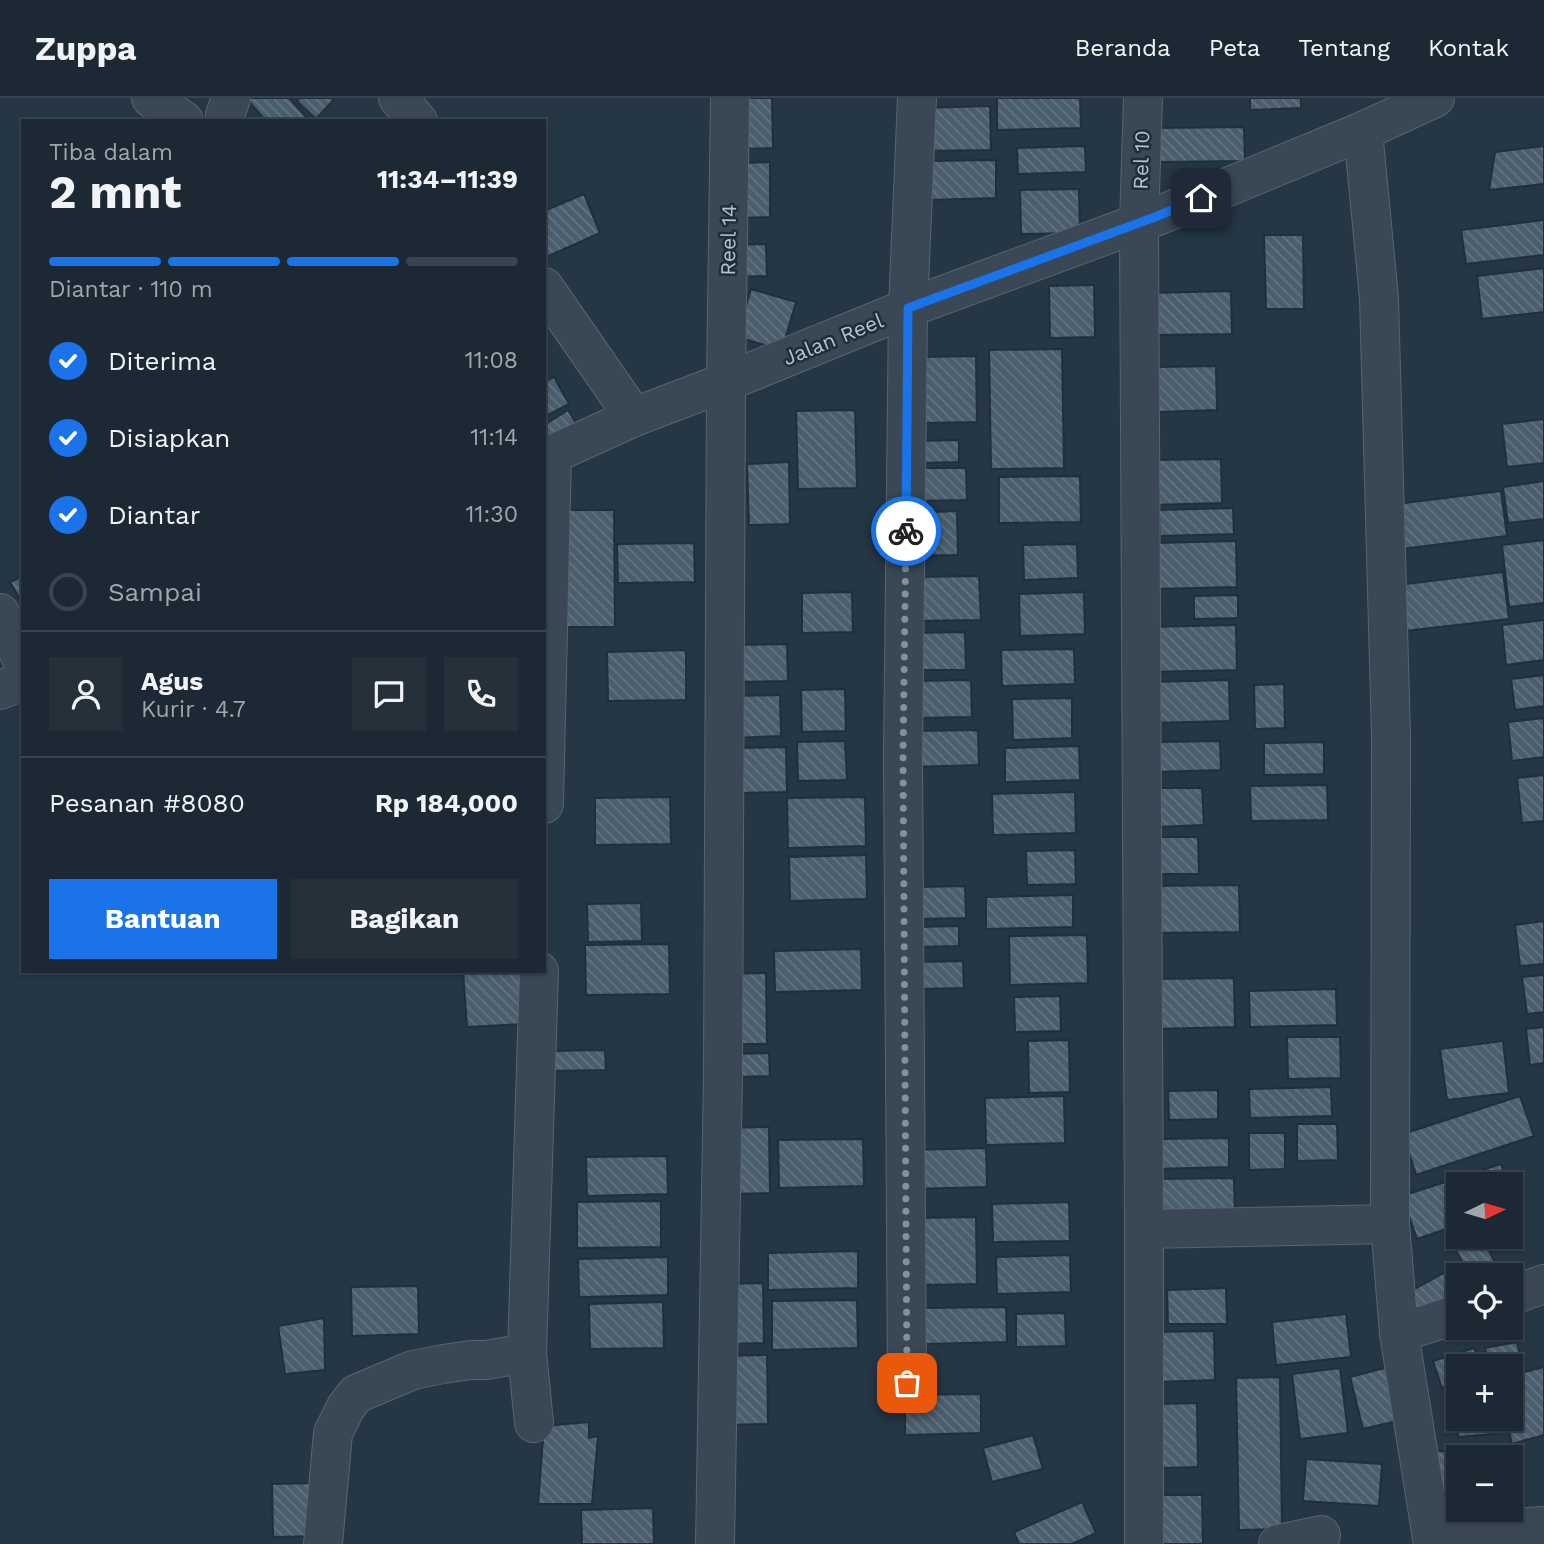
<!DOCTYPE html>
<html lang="id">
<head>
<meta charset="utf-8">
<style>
  :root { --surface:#1c2833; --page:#25303b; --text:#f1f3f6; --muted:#a0a6ac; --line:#3a444e; --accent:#1a73e8 }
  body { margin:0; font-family:"Work Sans",sans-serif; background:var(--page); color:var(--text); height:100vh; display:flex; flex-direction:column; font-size:26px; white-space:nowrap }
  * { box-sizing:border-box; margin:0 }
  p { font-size:23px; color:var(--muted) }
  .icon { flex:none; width:38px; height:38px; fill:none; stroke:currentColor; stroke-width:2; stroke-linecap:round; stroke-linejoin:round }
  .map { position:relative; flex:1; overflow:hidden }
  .sheet { position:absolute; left:21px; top:21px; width:525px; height:854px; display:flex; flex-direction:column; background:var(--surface); border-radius:0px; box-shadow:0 2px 5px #0004,0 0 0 2px var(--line) }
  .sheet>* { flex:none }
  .needle { width:46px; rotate:85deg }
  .controls { position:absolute; left:1446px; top:1074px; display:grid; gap:14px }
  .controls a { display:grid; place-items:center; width:77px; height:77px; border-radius:0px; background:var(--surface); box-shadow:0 2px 5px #0004,0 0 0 2px var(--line); font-size:35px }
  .pin { position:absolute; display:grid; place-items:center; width:60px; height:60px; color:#fff; margin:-30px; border-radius:14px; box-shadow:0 4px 10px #0006 }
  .courier { position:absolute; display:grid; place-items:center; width:70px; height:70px; margin:-35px; border:5px solid #1a73e8; border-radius:50%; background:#fff; color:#222; box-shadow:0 2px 9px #0007 }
  .headline em { font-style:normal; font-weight:700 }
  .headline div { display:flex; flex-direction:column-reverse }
  .headline { display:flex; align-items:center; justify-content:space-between; height:119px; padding:0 28px }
  h1 { font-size:46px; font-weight:700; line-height:52px }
  .bar { display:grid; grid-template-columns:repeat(4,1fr); gap:10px 7px; align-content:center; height:84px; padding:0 28px }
  .bar i { height:9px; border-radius:5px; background:var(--line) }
  .bar .selected { background:var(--accent) }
  .bar p { grid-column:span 4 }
  .line { display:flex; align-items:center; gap:18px; padding:0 28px; border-top:2px solid var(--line) }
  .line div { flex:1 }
  .round { display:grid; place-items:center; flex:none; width:74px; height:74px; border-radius:0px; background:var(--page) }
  ol { padding:0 28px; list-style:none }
  li { display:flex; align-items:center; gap:21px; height:77px }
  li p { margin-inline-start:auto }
  li .icon { padding:7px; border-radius:50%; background:var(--accent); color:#fff; stroke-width:4 }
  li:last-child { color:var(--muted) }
  li i { width:38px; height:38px; border:4px solid var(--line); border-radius:50% }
  .primary-button { display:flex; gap:14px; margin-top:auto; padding:14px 28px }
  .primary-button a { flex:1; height:80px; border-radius:0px; background:var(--accent); color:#fff; font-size:28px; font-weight:700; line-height:80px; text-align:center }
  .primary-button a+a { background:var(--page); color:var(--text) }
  header { display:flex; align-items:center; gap:42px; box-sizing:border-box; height:98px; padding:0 35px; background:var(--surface); border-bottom:2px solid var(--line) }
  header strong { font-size:33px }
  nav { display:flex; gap:38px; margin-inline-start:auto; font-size:24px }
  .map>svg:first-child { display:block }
</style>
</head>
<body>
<header>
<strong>Zuppa</strong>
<nav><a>Beranda</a><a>Peta</a><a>Tentang</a><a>Kontak</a></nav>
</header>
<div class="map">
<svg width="1544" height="1446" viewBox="0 0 1544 1446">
  <defs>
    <pattern id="building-back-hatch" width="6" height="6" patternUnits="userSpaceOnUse" patternTransform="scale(1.75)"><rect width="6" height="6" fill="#4b5e6d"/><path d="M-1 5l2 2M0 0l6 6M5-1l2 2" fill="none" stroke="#637381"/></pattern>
  </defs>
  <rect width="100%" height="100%" fill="#253644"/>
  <g fill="url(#building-back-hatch)" stroke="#202f3b" stroke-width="2">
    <path d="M 246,0 L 289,0 L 306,19 L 302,23 L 266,23 Z"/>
    <path d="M 299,0 L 335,0 L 316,21 L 297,3 Z"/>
    <path d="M 737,0 L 772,0 L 773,50 L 738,51 Z"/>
    <path d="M 997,0 L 1080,0 L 1081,30 L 997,32 Z"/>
    <path d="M 1250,0 L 1301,0 L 1301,10 L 1250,12 Z"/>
    <path d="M 990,8 L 991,52 L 921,53 L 920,10 Z"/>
    <path d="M 1244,29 L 1245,63 L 1158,64 L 1158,30 Z"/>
    <path d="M 1085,48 L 1086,74 L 1018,76 L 1017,50 Z"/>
    <path d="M 1544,48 L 1544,86 L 1489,92 L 1495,54 Z"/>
    <path d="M 996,62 L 996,100 L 927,102 L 926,63 Z"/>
    <path d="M 770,64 L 770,119 L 739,120 L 738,65 Z"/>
    <path d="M 1079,91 L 1080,135 L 1021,136 L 1020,92 Z"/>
    <path d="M 584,96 L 600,135 L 544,160 L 544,113 Z"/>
    <path d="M 1544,122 L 1544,157 L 1466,166 L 1461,132 Z"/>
    <path d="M 1264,137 L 1303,137 L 1304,211 L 1266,211 Z"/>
    <path d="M 766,146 L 767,178 L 734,179 L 734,147 Z"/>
    <path d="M 1544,170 L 1544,214 L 1482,221 L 1477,178 Z"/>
    <path d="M 1094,187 L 1095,239 L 1050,240 L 1049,188 Z"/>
    <path d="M 751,191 L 796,204 L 782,252 L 737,239 Z"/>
    <path d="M 1231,193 L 1232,236 L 1152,237 L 1151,195 Z"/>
    <path d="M 1062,251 L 1064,370 L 991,371 L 989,252 Z"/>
    <path d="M 976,258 L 977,324 L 921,325 L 920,259 Z"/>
    <path d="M 1216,268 L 1217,312 L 1159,314 L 1158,269 Z"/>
    <path d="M 554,279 L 569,306 L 544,319 L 544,284 Z"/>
    <path d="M 568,312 L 580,332 L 544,353 L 544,327 Z"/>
    <path d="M 855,312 L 857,390 L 798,391 L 796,313 Z"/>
    <path d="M 1544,321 L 1544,365 L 1507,369 L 1502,326 Z"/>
    <path d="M 959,342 L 959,364 L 917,365 L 917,343 Z"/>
    <path d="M 1221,361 L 1222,405 L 1153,407 L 1152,362 Z"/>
    <path d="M 789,364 L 790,426 L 749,427 L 747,366 Z"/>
    <path d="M 913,370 L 966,370 L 967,402 L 914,403 Z"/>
    <path d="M 1080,378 L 1081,424 L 999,425 L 999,379 Z"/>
    <path d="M 1544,383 L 1544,421 L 1508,425 L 1503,389 Z"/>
    <path d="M 1501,393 L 1507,438 L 1393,452 L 1388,407 Z"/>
    <path d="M 1233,410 L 1234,436 L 1160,438 L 1159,412 Z"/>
    <path d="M 561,412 L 614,412 L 615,529 L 562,529 Z"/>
    <path d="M 957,413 L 958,457 L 911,458 L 910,415 Z"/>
    <path d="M 1544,442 L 1544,505 L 1509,509 L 1502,447 Z"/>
    <path d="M 1236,443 L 1237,489 L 1154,491 L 1154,445 Z"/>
    <path d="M 694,445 L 695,484 L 618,485 L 617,446 Z"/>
    <path d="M 1077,446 L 1078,480 L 1024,482 L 1023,447 Z"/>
    <path d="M 1503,474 L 1509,521 L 1396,534 L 1390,488 Z"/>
    <path d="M 23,478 L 23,507 L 10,484 Z"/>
    <path d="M 979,478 L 981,522 L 915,523 L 914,479 Z"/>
    <path d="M 852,494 L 853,534 L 802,535 L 802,495 Z"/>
    <path d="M 1084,494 L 1085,536 L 1020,538 L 1019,496 Z"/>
    <path d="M 1238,497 L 1238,520 L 1194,521 L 1194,498 Z"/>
    <path d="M 1544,522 L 1544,562 L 1506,567 L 1502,527 Z"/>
    <path d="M 1236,527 L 1237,572 L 1149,574 L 1148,529 Z"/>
    <path d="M 965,534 L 966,572 L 911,572 L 911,535 Z"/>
    <path d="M 787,546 L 788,583 L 732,584 L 731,547 Z"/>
    <path d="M 1074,551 L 1075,586 L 1002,588 L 1001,552 Z"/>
    <path d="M 686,552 L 686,602 L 608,603 L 607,554 Z"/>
    <path d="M 1544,577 L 1544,608 L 1515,612 L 1511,581 Z"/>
    <path d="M 971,582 L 972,619 L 913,620 L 912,583 Z"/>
    <path d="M 1229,582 L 1230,623 L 1150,625 L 1150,584 Z"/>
    <path d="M 1284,586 L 1285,630 L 1255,631 L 1254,587 Z"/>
    <path d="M 845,591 L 846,633 L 802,634 L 801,592 Z"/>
    <path d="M 780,597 L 781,638 L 734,640 L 734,598 Z"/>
    <path d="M 1072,600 L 1072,640 L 1013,642 L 1012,601 Z"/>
    <path d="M 1544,620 L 1544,659 L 1512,663 L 1508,624 Z"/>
    <path d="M 978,632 L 979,667 L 911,669 L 910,633 Z"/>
    <path d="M 845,643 L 847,682 L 798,683 L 797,644 Z"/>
    <path d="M 1220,643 L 1221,672 L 1156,674 L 1155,644 Z"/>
    <path d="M 1324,644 L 1324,676 L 1264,677 L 1264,645 Z"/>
    <path d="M 1079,648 L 1080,682 L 1005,684 L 1005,650 Z"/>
    <path d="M 786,649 L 787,694 L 737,695 L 736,650 Z"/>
    <path d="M 1544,677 L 1544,723 L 1522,725 L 1517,680 Z"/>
    <path d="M 1327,687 L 1328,722 L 1251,723 L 1250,688 Z"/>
    <path d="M 1157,690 L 1202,690 L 1204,727 L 1158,729 Z"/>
    <path d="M 1075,694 L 1076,735 L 993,737 L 992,696 Z"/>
    <path d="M 670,699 L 671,746 L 595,747 L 595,700 Z"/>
    <path d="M 865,699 L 866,748 L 788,750 L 787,700 Z"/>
    <path d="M 1159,739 L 1198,739 L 1199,776 L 1160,776 Z"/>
    <path d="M 1075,752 L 1076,786 L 1027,787 L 1026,753 Z"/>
    <path d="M 866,757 L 867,801 L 790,803 L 789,759 Z"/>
    <path d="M 1239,787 L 1240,834 L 1151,835 L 1150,788 Z"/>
    <path d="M 965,788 L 966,820 L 917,821 L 916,789 Z"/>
    <path d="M 1073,797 L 1073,829 L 986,831 L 986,799 Z"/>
    <path d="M 641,805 L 642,843 L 588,844 L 587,806 Z"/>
    <path d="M 1544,823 L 1544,866 L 1520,868 L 1515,827 Z"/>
    <path d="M 959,828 L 959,848 L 914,849 L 914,829 Z"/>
    <path d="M 1087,837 L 1088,885 L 1010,887 L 1009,838 Z"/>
    <path d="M 669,846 L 670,896 L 586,897 L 585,847 Z"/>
    <path d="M 861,851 L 862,892 L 775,894 L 774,853 Z"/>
    <path d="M 963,863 L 964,890 L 920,891 L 919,864 Z"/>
    <path d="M 463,873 L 521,873 L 524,926 L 467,929 Z"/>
    <path d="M 766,875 L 767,946 L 728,946 L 726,876 Z"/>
    <path d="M 1544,877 L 1544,914 L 1527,916 L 1522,879 Z"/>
    <path d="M 1234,880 L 1235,929 L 1153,931 L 1152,881 Z"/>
    <path d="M 1336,891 L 1337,927 L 1250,929 L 1249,893 Z"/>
    <path d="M 1060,898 L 1061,933 L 1015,934 L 1014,899 Z"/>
    <path d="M 1544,929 L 1544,965 L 1530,967 L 1526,931 Z"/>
    <path d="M 1287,939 L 1340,939 L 1341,980 L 1288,981 Z"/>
    <path d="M 1069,942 L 1070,994 L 1029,995 L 1028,943 Z"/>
    <path d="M 1503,943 L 1509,995 L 1447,1002 L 1440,951 Z"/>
    <path d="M 605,952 L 606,972 L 547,973 L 547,953 Z"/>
    <path d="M 769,955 L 770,978 L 731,979 L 730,956 Z"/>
    <path d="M 1331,989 L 1332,1018 L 1250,1020 L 1249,991 Z"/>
    <path d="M 1218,992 L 1218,1021 L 1169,1022 L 1168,993 Z"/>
    <path d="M 1064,998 L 1065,1045 L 986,1047 L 985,1000 Z"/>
    <path d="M 1520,998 L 1534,1038 L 1416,1077 L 1403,1036 Z"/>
    <path d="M 1297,1026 L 1337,1026 L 1338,1062 L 1297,1063 Z"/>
    <path d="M 769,1029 L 770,1095 L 727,1096 L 726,1030 Z"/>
    <path d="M 1249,1035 L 1285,1035 L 1285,1071 L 1249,1072 Z"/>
    <path d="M 1229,1040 L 1229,1069 L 1155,1071 L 1154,1041 Z"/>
    <path d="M 863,1041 L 864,1088 L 779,1090 L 778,1042 Z"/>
    <path d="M 986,1050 L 987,1089 L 911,1091 L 910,1052 Z"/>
    <path d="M 667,1058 L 668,1096 L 587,1098 L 586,1059 Z"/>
    <path d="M 1501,1066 L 1507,1087 L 1458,1087 L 1458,1127 L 1417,1141 L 1402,1098 Z"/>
    <path d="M 1234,1080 L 1235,1118 L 1157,1120 L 1156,1081 Z"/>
    <path d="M 661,1103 L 661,1149 L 577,1150 L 577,1104 Z"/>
    <path d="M 1069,1104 L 1070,1143 L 993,1144 L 992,1106 Z"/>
    <path d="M 976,1119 L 977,1186 L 917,1187 L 916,1120 Z"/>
    <path d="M 1458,1136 L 1458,1139 L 1482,1139 L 1501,1176 L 1498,1178 L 1470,1178 L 1450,1141 Z"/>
    <path d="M 858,1153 L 858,1190 L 768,1192 L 768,1155 Z"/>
    <path d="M 1070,1157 L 1071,1194 L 997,1196 L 996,1159 Z"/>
    <path d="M 668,1159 L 668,1197 L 579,1199 L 578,1161 Z"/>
    <path d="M 1460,1166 L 1467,1178 L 1458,1178 L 1458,1203 L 1419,1223 L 1405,1196 Z"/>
    <path d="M 763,1185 L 764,1245 L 724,1246 L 723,1186 Z"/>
    <path d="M 418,1188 L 419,1236 L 352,1238 L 351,1189 Z"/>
    <path d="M 1226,1190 L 1227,1226 L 1168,1226 L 1167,1192 Z"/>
    <path d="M 857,1202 L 858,1250 L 772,1252 L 772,1203 Z"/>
    <path d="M 663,1204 L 664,1250 L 590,1251 L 589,1206 Z"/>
    <path d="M 1006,1209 L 1007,1244 L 924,1246 L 924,1210 Z"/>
    <path d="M 1065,1215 L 1066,1248 L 1016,1249 L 1016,1216 Z"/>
    <path d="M 1346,1216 L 1351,1259 L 1276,1267 L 1272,1224 Z"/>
    <path d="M 324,1220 L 325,1272 L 285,1276 L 278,1228 Z"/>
    <path d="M 1214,1233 L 1215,1282 L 1155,1284 L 1154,1234 Z"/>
    <path d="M 1517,1244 L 1523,1271 L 1510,1273 L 1510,1269 L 1489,1269 L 1485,1250 Z"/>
    <path d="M 1474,1250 L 1480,1269 L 1458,1269 L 1458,1285 L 1442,1290 L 1433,1263 Z"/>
    <path d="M 767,1257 L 768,1326 L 727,1327 L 726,1258 Z"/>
    <path d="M 1388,1269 L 1401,1322 L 1363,1331 L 1350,1279 Z"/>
    <path d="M 1544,1269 L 1544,1337 L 1512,1346 L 1506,1321 L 1510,1321 L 1510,1278 Z"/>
    <path d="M 1340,1270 L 1348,1335 L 1300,1341 L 1292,1276 Z"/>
    <path d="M 1280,1279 L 1282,1431 L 1239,1432 L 1236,1280 Z"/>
    <path d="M 1458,1290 L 1458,1315 L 1453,1316 L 1448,1292 Z"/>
    <path d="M 981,1296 L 981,1335 L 905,1337 L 905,1297 Z"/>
    <path d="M 1197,1305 L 1198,1369 L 1163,1370 L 1162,1306 Z"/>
    <path d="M 1457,1315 L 1458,1321 L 1493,1321 L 1494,1336 L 1458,1339 Z"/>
    <path d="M 589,1324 L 589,1340 L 598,1338 L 592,1406 L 538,1406 L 544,1328 Z"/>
    <path d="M 1033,1337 L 1043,1371 L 992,1384 L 983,1350 Z"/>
    <path d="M 1470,1351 L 1470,1360 L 1458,1360 L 1458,1412 L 1475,1412 L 1475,1417 L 1436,1420 L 1431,1354 Z"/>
    <path d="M 1306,1361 L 1382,1366 L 1379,1408 L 1303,1403 Z"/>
    <path d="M 1517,1370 L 1519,1414 L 1510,1412 L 1510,1371 Z"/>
    <path d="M 322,1385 L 322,1438 L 273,1439 L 272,1386 Z"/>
    <path d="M 1156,1397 L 1202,1397 L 1203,1446 L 1157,1446 Z"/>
    <path d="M 1082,1404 L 1096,1435 L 1072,1446 L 1019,1446 L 1014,1434 Z"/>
    <path d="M 653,1410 L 654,1446 L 582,1446 L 581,1412 Z"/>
  </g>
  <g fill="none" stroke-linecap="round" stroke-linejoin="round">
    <g stroke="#586571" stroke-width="40">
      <g id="street">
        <path d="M 151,0 L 184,23"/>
        <path d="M 398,0 L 418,23"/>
        <path d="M 1143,0 L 1139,125 L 1144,1131 L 1144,1446"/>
        <path d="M 225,23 L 225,17 L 231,0"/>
        <path d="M 1363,33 L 1379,200 L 1391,638 L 1390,1126 L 1399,1235 L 1433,1446"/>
        <path d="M 544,189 L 634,319"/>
        <path d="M 544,360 L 634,319 L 726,284 L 908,210 L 1155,119 L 1363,33 L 1435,0"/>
        <path d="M 0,515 L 23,564"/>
        <path d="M 0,592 L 23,583"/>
        <path d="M 544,706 L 552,356"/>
        <path d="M 1144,1131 L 1390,1126"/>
        <path d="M 1510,1198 L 1544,1186"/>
        <path d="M 1399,1235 L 1458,1216"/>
        <path d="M 907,1285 L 903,658 L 908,210 L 917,0"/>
        <path d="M 534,1325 L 527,1255 L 539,873"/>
        <path d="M 1432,1434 L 1544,1428"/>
        <path d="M 323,1446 L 333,1335 L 346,1309 L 356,1296 L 413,1272 L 443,1266 L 471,1262 L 486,1262 L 527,1255"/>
        <path d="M 715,1446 L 723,976 L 726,284 L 730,0"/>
        <path d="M 1278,1446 L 1321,1437"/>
      </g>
    </g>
    <use href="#street" stroke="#394854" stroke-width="38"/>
  </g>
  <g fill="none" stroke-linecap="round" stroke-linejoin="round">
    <path stroke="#84919d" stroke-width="7" stroke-dasharray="0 12.6" d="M 906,433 L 903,658 L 907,1285"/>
    <path stroke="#1a73e8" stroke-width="9" d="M 906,433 L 908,210 L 1155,119 L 1201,100"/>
  </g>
  <g text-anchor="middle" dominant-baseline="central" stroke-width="5" stroke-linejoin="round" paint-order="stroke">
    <g font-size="21" fill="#b7c2cd" stroke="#1e2d39">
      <text transform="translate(1141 62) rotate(-88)">Rel 10</text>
      <text transform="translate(728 142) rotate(-89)">Reel 14</text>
      <text transform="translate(833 241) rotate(-22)">Jalan Reel</text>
    </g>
  </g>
</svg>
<div class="controls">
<a><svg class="needle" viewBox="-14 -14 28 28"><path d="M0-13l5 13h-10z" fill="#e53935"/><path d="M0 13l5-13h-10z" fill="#a0a6ac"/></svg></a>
<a><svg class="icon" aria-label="locate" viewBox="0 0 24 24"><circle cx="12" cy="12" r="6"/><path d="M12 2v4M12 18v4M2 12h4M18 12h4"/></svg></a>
<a>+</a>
<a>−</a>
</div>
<div class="pin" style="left:907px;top:1285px;background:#ea580c"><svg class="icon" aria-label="bag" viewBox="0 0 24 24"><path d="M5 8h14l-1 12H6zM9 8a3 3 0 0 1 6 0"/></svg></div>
<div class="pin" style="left:1201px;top:100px;background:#1f2937"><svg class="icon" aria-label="home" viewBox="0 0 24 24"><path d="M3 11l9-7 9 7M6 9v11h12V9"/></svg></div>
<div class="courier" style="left:906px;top:433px"><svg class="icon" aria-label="bike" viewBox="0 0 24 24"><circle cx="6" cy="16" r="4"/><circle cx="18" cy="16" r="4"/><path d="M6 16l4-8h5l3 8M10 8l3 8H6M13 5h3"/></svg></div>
<section class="sheet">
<div class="headline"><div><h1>2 mnt</h1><p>Tiba dalam</p></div><em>11:34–11:39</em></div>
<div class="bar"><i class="selected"></i><i class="selected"></i><i class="selected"></i><i></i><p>Diantar · 110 m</p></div>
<ol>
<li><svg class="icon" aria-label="check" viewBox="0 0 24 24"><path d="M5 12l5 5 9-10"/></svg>Diterima<p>11:08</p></li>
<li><svg class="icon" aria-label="check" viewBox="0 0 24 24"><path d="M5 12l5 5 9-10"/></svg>Disiapkan<p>11:14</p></li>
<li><svg class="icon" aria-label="check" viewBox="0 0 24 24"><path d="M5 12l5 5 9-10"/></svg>Diantar<p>11:30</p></li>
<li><i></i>Sampai</li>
</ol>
<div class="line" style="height:126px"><a class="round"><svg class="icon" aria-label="person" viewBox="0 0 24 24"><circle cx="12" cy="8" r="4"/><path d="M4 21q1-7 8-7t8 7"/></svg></a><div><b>Agus</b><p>Kurir · 4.7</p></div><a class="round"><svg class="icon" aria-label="chat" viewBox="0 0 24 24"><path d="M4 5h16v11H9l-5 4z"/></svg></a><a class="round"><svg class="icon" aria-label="phone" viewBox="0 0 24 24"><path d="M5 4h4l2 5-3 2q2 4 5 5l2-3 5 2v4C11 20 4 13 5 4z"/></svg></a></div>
<div class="line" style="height:91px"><div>Pesanan #8080</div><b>Rp 184,000</b></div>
<div class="primary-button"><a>Bantuan</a><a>Bagikan</a></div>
</section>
</div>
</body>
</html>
